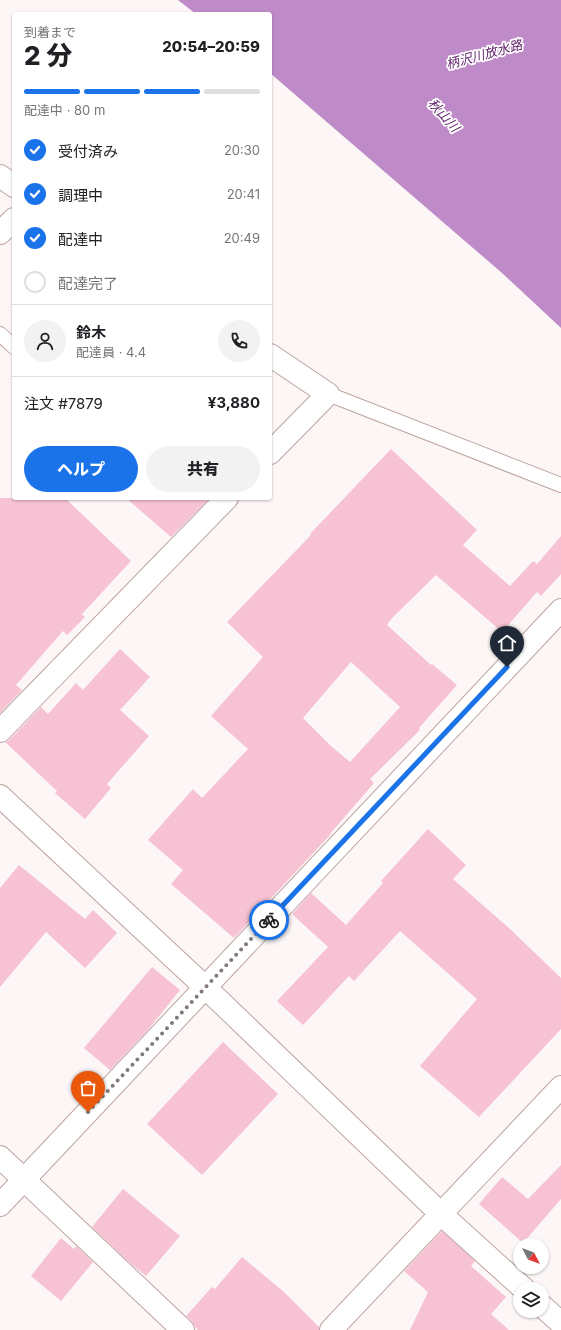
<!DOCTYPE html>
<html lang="ja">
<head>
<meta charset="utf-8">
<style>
  :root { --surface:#fff; --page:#f2f2f2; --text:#202124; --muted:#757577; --line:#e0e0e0; --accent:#1a73e8 }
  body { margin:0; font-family:Inter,"Noto Sans JP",sans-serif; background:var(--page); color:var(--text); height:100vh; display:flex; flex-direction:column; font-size:15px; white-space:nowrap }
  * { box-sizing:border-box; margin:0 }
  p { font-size:13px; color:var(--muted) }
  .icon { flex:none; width:22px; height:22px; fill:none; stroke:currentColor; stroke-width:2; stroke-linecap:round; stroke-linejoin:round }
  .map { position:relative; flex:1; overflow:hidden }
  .details { position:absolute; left:12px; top:12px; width:260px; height:488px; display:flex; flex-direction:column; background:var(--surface); border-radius:4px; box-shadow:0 1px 3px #0004 }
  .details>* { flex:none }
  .needle { width:26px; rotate:132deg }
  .controls { position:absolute; left:513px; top:1238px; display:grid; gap:8px }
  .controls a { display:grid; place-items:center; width:36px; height:36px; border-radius:50%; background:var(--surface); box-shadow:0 1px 3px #0004; font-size:20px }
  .pin { position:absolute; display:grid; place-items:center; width:34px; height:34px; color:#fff; margin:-41px -17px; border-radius:50% 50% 50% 0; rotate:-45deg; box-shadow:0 0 4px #0007 }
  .pin .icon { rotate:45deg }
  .courier { position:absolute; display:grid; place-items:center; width:40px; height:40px; margin:-20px; border:3px solid #1a73e8; border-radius:50%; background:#fff; color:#222; box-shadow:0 1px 5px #0007 }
  .overview em { font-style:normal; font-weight:800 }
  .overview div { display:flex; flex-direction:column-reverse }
  .overview { display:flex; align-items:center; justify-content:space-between; height:68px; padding:0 12px }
  h1 { font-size:26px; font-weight:800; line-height:30px }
  .bar { display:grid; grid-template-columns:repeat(4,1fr); gap:6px 4px; align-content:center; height:48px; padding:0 12px }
  .bar i { height:5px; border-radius:3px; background:var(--line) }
  .bar .current { background:var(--accent) }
  .bar p { grid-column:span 4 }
  .line { display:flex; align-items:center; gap:10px; padding:0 12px; border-top:1px solid var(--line) }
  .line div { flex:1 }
  .round { display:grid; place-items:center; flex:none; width:42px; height:42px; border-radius:21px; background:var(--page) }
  ol { padding:0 12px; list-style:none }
  li { display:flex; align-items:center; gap:12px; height:44px }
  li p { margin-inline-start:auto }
  li .icon { padding:4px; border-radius:50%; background:var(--accent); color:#fff; stroke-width:4 }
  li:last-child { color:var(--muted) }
  li i { width:22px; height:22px; border:2px solid var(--line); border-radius:50% }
  .button { display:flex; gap:8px; margin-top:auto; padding:8px 12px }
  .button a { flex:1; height:46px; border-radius:24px; background:var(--accent); color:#fff; font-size:16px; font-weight:800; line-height:46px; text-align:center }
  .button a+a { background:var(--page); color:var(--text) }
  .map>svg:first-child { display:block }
</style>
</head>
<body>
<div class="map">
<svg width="561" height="1330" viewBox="0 0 561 1330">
  <rect width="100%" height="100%" fill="#fcf7f6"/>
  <path fill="#bf8ac8" d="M 178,0 L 561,0 L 561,328 L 502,273 L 270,73 L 270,14 L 196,14 Z"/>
  <g fill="#f6c2d4" fill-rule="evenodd">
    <path d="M 391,449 L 477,530 L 463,545 L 510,586 L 533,561 L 537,564 L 561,536 L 561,574 L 541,596 L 537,592 L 502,632 L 436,575 L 392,618 L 387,625 L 431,665 L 432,664 L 457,685 L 419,728 L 420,730 L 370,779 L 374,783 L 330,834 L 331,834 L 234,938 L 171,884 L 183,870 L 148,840 L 193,789 L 202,798 L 248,749 L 211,716 L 263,657 L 227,622 L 311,535 L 310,534 ZM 351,662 L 400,707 L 350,762 L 331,746 L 303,718 Z"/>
    <path d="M 0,498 L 65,498 L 131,561 L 82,614 L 85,617 L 67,635 L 63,631 L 16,685 L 22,690 L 0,713 Z"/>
    <path d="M 126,498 L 210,498 L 171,537 Z"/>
    <path d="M 120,649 L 150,677 L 120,710 L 149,736 L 107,784 L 111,788 L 85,819 L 55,793 L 57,791 L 5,742 L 9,740 L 41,707 L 48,714 L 76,683 L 83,690 Z"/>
    <path d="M 428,829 L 466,865 L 453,879 L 510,929 L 561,978 L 561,1029 L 479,1117 L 420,1066 L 477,999 L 400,931 L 354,981 L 349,976 L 303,1025 L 277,1001 L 328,947 L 292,914 L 311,893 L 346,925 L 383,883 L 381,881 Z"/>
    <path d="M 19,865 L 85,919 L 93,910 L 117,933 L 85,968 L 46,932 L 0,987 L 0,888 Z"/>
    <path d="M 152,967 L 180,990 L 147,1031 L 110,1070 L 84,1048 Z"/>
    <path d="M 223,1042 L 278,1094 L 202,1175 L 147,1124 Z"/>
    <path d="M 561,1165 L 561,1199 L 523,1243 L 479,1204 L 502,1177 L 528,1199 Z"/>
    <path d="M 123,1189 L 180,1236 L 146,1276 L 129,1262 L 92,1227 Z"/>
    <path d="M 442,1231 L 475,1261 L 471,1266 L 506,1297 L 491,1314 L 509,1330 L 410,1330 L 428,1292 L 404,1271 Z"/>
    <path d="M 61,1238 L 74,1249 L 76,1246 L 93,1262 L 61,1301 L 31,1276 Z"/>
    <path d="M 242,1257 L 284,1292 L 319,1327 L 319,1330 L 198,1330 L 195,1327 L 192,1321 L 186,1316 L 212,1287 L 215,1289 Z"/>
  </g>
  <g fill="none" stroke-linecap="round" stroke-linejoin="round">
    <g stroke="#bda4a0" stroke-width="16">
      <g id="lane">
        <path d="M 0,334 L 14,347"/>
        <path d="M 328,394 L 561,485"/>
      </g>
    </g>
    <g stroke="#bda4a0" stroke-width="24">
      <g id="street">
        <path d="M 0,176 L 14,186"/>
        <path d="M 0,233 L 14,219"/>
        <path d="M 270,355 L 328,394 L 270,453"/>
        <path d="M 0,731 L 227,498"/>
        <path d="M 0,1157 L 183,1330"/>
        <path d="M 0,1205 L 561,610"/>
        <path d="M 331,1330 L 561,1087"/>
      </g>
    </g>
    <g stroke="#bda4a0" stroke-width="24">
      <g id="secondary">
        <path d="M 0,796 L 206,988 L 441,1214 L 524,1289"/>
        <path d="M 542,1306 L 561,1323"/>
      </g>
    </g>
    <use href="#lane" stroke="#fff" stroke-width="14"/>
    <use href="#street" stroke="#fff" stroke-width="22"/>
    <use href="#secondary" stroke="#fff" stroke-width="22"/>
  </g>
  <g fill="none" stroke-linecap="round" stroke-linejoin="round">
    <path stroke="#827a78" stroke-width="4" stroke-dasharray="0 7.2" d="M 88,1112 L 269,920"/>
    <path stroke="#1a73e8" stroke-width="5" d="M 269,920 L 507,667"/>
  </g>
  <g text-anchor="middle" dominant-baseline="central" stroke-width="3.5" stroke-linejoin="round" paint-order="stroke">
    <g font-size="13" font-style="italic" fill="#5c1c67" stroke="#fff">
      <text transform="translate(484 54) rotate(-15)">柄沢川放水路</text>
      <text transform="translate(444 115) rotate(48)">秋山川</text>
    </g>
  </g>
</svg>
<div class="controls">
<a><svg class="needle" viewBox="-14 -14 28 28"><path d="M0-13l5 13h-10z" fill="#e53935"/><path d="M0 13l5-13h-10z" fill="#757577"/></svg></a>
<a><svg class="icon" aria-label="layers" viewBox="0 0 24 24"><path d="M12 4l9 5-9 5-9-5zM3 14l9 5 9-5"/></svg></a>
</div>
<div class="pin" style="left:88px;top:1112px;background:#ea580c"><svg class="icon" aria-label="bag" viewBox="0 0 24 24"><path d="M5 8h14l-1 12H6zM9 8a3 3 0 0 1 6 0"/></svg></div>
<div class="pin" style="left:507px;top:667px;background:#1f2937"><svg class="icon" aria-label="home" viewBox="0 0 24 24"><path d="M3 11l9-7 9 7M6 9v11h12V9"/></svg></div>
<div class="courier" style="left:269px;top:920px"><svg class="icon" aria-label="bike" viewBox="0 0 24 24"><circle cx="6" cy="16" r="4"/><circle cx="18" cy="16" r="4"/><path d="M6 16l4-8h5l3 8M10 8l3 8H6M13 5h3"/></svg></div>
<section class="details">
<div class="overview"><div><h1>2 分</h1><p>到着まで</p></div><em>20:54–20:59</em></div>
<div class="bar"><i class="current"></i><i class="current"></i><i class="current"></i><i></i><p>配達中 · 80 m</p></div>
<ol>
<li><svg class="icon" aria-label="check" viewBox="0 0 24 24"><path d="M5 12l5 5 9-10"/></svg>受付済み<p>20:30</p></li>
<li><svg class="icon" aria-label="check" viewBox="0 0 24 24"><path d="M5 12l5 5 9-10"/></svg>調理中<p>20:41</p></li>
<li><svg class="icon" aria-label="check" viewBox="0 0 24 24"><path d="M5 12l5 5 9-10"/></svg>配達中<p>20:49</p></li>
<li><i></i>配達完了</li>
</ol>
<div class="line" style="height:72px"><a class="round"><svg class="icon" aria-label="person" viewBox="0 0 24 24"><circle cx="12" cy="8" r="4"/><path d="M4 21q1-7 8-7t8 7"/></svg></a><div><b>鈴木</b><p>配達員 · 4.4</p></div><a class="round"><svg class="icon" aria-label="phone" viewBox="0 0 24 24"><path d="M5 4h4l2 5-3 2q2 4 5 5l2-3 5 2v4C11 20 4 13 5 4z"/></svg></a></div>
<div class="line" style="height:52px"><div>注文 #7879</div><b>¥3,880</b></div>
<div class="button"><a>ヘルプ</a><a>共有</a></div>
</section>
</div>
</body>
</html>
